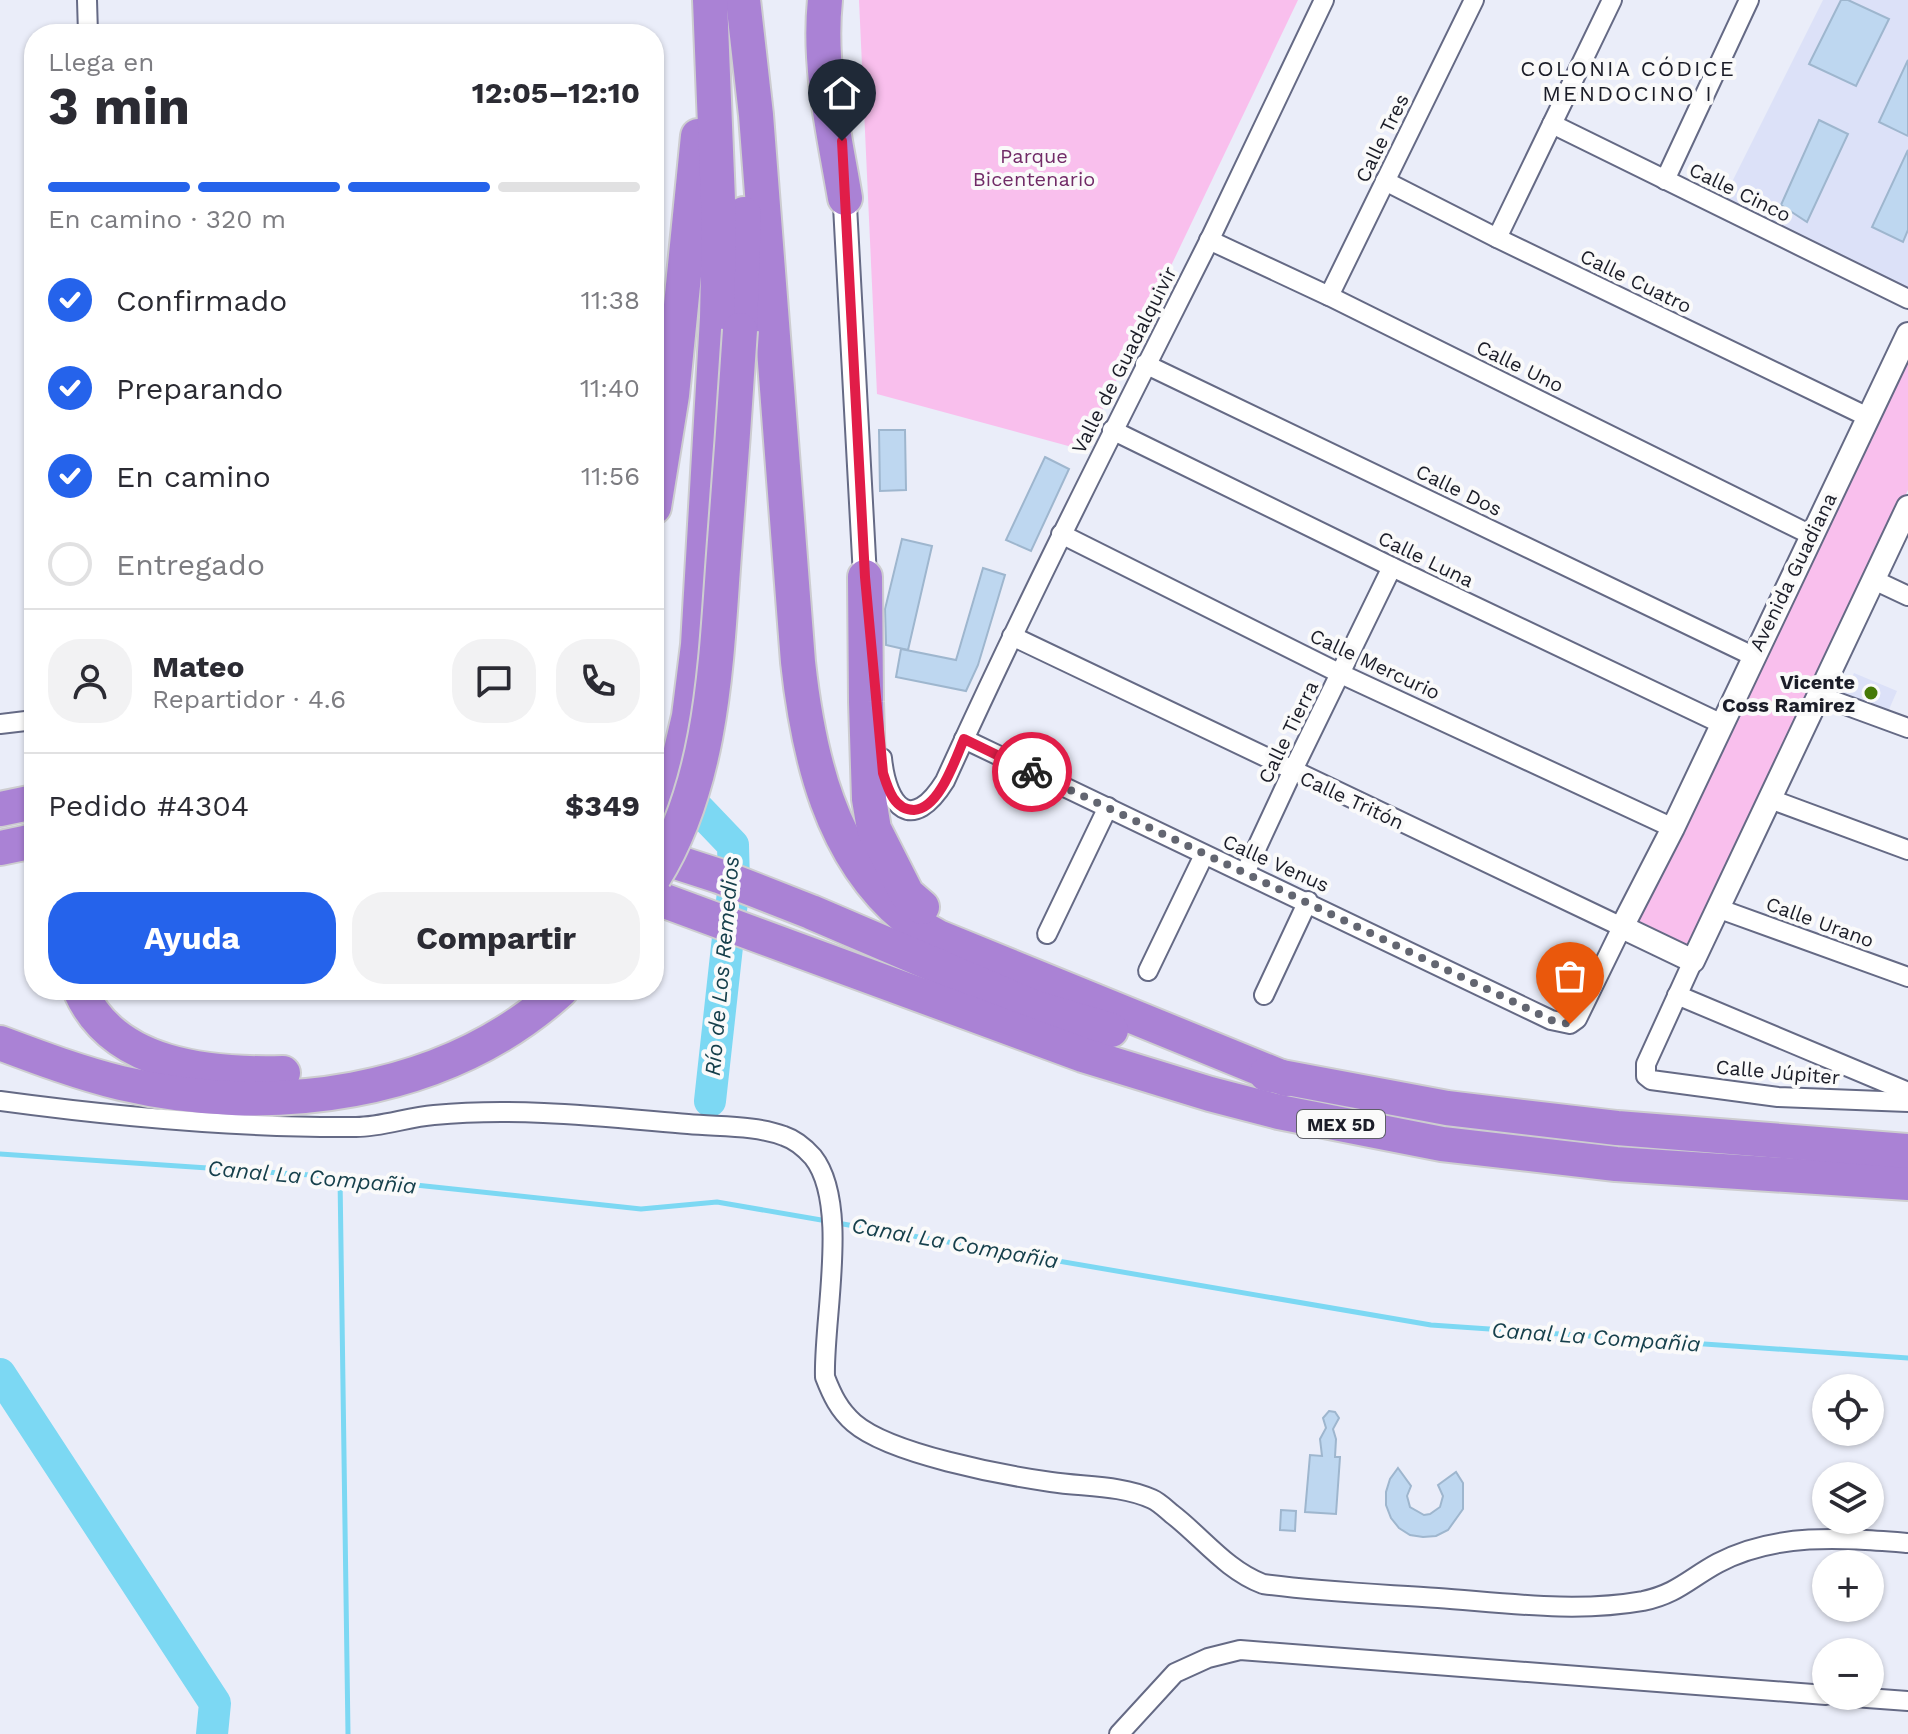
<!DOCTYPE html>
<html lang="es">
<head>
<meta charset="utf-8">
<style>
  :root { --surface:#fff; --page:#f2f2f3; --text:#2b2b33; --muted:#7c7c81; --line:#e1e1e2; --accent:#2563eb }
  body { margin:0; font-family:"Work Sans",sans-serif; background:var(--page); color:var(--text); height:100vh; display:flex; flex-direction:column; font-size:30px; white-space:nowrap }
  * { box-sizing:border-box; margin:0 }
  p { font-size:26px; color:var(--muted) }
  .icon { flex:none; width:44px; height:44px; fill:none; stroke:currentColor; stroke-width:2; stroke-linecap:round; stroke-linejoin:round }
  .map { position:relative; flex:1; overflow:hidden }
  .side { position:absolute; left:24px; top:24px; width:640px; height:976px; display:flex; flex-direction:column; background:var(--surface); border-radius:32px; box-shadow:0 2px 6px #0004 }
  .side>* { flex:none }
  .controls { position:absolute; left:1812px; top:1374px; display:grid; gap:16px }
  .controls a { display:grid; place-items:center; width:72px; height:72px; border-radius:50%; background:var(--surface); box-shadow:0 2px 6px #0004; font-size:40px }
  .pin { position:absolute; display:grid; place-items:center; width:68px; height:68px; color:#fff; margin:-82px -34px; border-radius:50% 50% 50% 0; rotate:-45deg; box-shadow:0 0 8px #0007 }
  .pin .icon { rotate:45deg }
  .courier { position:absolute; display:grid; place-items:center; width:80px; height:80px; margin:-40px; border:6px solid #e11d48; border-radius:50%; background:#fff; color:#222; box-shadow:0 2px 10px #0007 }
  .summary em { font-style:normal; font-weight:700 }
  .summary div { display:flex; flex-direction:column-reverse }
  .summary { display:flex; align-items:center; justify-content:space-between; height:136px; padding:0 24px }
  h1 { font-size:52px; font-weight:700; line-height:60px }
  .bar { display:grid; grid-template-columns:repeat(4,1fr); gap:12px 8px; align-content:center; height:96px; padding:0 24px }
  .bar i { height:10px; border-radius:6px; background:var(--line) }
  .bar .active { background:var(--accent) }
  .bar p { grid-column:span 4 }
  .line { display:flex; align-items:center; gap:20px; padding:0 24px; border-top:2px solid var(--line) }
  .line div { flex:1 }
  .round { display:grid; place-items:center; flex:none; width:84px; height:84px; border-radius:32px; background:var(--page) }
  ol { padding:0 24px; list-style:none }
  li { display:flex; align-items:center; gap:24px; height:88px }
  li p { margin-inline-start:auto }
  li .icon { padding:8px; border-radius:50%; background:var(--accent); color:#fff; stroke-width:4 }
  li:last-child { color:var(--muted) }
  li i { width:44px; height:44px; border:4px solid var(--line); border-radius:50% }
  .primary-button { display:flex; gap:16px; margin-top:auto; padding:16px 24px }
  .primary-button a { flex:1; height:92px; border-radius:32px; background:var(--accent); color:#fff; font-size:32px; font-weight:700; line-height:92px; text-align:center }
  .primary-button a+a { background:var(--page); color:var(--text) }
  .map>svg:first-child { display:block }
</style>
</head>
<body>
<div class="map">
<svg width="1908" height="1734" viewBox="0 0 1908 1734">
  <rect width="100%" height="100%" fill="#eaedf9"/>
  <g fill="#dce1f8">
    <path d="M 1823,0 L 1908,0 L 1908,297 L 1722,202 Z"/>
    <path d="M 1854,673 L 1897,691 L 1887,714 L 1844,696 Z"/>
  </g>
  <g fill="#f9bfed">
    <path d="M 859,0 L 1298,0 L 1083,450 L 877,394 Z"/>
    <path d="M 1908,359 L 1908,490 L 1688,945 L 1637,920 Z"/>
  </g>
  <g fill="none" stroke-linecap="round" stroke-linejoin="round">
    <g stroke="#7cd8f3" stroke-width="5">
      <path d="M 0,1154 L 340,1177 L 641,1209 L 717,1202 L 827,1221"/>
      <path d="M 340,1177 L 348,1734"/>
      <path d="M 837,1223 L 1431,1325 L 1908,1358"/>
    </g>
    <g stroke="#7cd8f3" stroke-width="32">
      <path d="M 654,768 L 672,789 L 689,799 L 733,845 L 734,883 L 710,1101"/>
      <path d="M 0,1374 L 215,1703 L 212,1734"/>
    </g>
  </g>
  <g fill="#bed7f0" stroke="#9eb6ce" stroke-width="2">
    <path d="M 1841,0 L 1848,0 L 1889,19 L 1856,86 L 1809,64 Z"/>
    <path d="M 1908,60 L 1908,136 L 1879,122 Z"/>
    <path d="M 1819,120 L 1848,134 L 1807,222 L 1781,205 Z"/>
    <path d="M 1908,150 L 1908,230 L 1903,242 L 1872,227 Z"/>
    <path d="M 879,430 L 905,430 L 906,490 L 880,491 Z"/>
    <path d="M 1045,457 L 1069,469 L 1031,551 L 1006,540 Z"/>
    <path d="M 902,539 L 932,546 L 908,650 L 886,645 L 886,642 L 885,609 Z"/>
    <path d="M 983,568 L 1005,575 L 978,665 L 966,691 L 896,677 L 901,649 L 956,660 Z"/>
    <path d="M 1329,1411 L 1335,1412 L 1339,1418 L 1333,1429 L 1336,1439 L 1335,1457 L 1340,1457 L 1336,1514 L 1305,1512 L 1310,1455 L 1322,1456 L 1320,1439 L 1326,1428 L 1323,1418 Z"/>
    <path d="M 1398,1468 L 1411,1486 L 1407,1496 L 1410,1507 L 1424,1515 L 1430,1514 L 1440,1507 L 1443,1496 L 1438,1485 L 1456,1472 L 1463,1483 L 1463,1509 L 1448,1530 L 1436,1536 L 1423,1537 L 1410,1535 L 1399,1528 L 1391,1518 L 1386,1505 L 1386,1492 L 1390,1479 Z"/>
    <path d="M 1281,1510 L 1296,1511 L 1295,1531 L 1280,1530 Z"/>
  </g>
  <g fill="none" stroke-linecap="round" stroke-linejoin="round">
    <g stroke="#656a85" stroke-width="22">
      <g id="minor">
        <path d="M 87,0 L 88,34"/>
        <path d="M 1552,124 L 1908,299"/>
        <path d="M 1665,180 L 1749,0"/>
        <path d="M 1385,181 L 1497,238 L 1868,417"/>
        <path d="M 1497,238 L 1612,0"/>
        <path d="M 1209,240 L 1329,296 L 1811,535"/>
        <path d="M 1329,296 L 1474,0"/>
        <path d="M 1145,364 L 1753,656"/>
        <path d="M 1112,430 L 1392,567 L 1722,724"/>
        <path d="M 1061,534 L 1341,674 L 1673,828"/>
        <path d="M 1874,580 L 1908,596"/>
        <path d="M 1818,695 L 1908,728"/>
        <path d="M 0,724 L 34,720"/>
        <path d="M 964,739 C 1160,832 1356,925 1551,1020 L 1570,1024 L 1577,1019 L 1622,927 L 1012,636"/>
        <path d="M 882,758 C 887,808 912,834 945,781 C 1028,598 1119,420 1209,241 C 1248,161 1285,80 1324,0"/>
        <path d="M 1770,799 L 1908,850"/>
        <path d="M 1245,873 L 1292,772 L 1392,567"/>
        <path d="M 1717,908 L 1908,977"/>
        <path d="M 1047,934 L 1108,807"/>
        <path d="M 1693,961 L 1646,1064 L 1646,1076 L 1651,1080 L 1778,1097 L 1908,1102"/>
        <path d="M 1148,971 L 1204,855"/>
        <path d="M 1264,995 L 1308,901"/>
        <path d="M 1677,995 L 1908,1092"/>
        <path d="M 0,1101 C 118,1117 238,1128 356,1127 C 382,1127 408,1117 434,1115 C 519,1107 604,1117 688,1124 C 719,1127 755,1125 784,1136 C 796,1140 805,1148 813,1157 C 850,1204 823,1319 825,1377 C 832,1395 839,1410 854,1423 C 890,1454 1002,1475 1051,1482 C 1084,1487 1121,1485 1152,1499 C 1159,1502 1166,1509 1172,1514 C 1202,1537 1226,1570 1263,1584 C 1320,1592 1380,1594 1438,1598 C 1506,1603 1576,1613 1643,1601 C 1677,1594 1690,1578 1718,1563 C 1776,1532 1844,1538 1908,1543"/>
        <path d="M 1840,1696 L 1908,1701"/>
        <path d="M 1119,1734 L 1175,1673 L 1208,1658 L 1240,1650 L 1826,1695"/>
      </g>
    </g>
    <g stroke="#656a85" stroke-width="26">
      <g id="tertiary">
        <path d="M 844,187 L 865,577"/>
        <path d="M 1908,334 L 1673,828 L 1622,927 L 1693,961 L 1908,507"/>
      </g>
    </g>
    <g stroke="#cdcdd0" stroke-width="38">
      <g id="motorway">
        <path d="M 743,0 L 756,115 L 798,662 C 808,754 830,855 906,918 C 916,925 928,931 938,937 L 1286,1079"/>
        <path d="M 825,0 C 818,66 834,133 845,198"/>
        <path d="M 740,330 L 744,214"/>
        <path d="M 654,507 L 672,395 L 698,136"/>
        <path d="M 865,577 L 866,702 L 869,799 L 874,829 L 907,894 L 922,907"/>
        <path d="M 0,809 L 34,802"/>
        <path d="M 654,832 L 672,789 L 689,716 L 698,645 L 717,318 L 719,226 L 710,0"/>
        <path d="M 0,848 L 34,841"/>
        <path d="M 654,855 L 719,876 L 811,912 L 1033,1007 L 1111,1030"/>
        <path d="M 654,897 L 1083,1055 L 1210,1094 L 1279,1112 L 1442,1144 L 1616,1164 L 1908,1183"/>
        <path d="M 80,990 C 113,1067 210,1075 283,1073"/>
        <path d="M 0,1043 C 40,1058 80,1073 121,1083 C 270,1118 445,1096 561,990"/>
        <path d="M 1266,1074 L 1447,1108 L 1617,1128 L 1908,1151"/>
      </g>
    </g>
    <use href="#minor" stroke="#fff" stroke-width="18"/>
    <use href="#tertiary" stroke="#fff" stroke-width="22"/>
    <use href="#motorway" stroke="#aa82d5" stroke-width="34"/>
    <g stroke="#cdcdd0" stroke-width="38" stroke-linecap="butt">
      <path id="motorway-bridge" d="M 654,877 C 713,782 716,663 724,554 C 730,479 735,405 740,330"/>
    </g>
    <use href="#motorway-bridge" stroke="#aa82d5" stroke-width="34"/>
  </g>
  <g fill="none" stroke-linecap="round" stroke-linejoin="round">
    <path stroke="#636671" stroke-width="8" stroke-dasharray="0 14.4" d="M 1032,772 C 1206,854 1379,937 1551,1020 L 1570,1024"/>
    <path stroke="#e11d48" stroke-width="10" d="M 842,141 L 865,577 L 883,773 C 888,789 894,810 914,810 C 939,809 955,760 964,739 L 1032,772"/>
  </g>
  <circle fill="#467a07" stroke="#fafafa" stroke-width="3" cx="1871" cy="693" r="8"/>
  <g text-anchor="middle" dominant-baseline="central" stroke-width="8" stroke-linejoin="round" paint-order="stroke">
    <rect fill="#fafafa" stroke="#5e5f67" stroke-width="2" x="1297" y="1110" width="88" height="28" rx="6"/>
    <g font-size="18" font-weight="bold" fill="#1b1d28">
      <text x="1341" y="1124">MEX 5D</text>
    </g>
    <g font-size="20" fill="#1b1d28" stroke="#fafafa">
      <text transform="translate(1382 138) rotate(-64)">Calle Tres</text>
      <text transform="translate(1740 192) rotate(26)">Calle Cinco</text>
      <text transform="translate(1636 281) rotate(26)">Calle Cuatro</text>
      <text transform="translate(1124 360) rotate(-63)">Valle de Guadalquivir</text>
      <text transform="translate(1520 366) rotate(26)">Calle Uno</text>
      <text transform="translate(1459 490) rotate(26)">Calle Dos</text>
      <text transform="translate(1426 559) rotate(26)">Calle Luna</text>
      <text transform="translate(1793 572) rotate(-64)">Avenida Guadiana</text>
      <text transform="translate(1375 664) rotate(25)">Calle Mercurio</text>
      <text transform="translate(1288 732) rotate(-64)">Calle Tierra</text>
      <text transform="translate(1352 800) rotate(25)">Calle Tritón</text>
      <text transform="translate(1276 863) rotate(24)">Calle Venus</text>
      <text transform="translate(1820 922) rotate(20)">Calle Urano</text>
      <text transform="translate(1778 1072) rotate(5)">Calle Júpiter</text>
    </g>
    <g font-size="20" fill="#712b67" stroke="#fafafa">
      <text x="1034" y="156">Parque<tspan x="1034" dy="23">Bicentenario</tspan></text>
    </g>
    <g font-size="20" font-weight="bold" fill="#1b1d28" stroke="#fafafa" text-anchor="end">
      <text x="1855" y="682">Vicente<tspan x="1855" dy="23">Coss Ramirez</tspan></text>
    </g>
    <g font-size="22" letter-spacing="2" fill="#1b1d28" stroke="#fafafa">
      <text x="1628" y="68">COLONIA CÓDICE<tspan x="1628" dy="25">MENDOCINO I</tspan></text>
    </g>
    <g font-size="22" font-style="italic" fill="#16404c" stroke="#fafafa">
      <text transform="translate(722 966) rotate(-85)">Río de Los Remedios</text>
      <text transform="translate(312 1177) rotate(5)">Canal La Compañia</text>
      <text transform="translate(955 1243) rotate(10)">Canal La Compañia</text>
      <text transform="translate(1596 1337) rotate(4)">Canal La Compañia</text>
    </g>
  </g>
</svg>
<div class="controls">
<a><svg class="icon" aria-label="locate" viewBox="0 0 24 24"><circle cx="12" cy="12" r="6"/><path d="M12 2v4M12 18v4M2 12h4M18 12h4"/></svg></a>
<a><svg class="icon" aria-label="layers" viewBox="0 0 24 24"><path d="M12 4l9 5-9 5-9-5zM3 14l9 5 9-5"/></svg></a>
<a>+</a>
<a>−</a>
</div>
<div class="pin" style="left:1570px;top:1024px;background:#ea580c"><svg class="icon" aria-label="bag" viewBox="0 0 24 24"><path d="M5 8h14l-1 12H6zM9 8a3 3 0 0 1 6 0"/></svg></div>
<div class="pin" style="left:842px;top:141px;background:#1f2937"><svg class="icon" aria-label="home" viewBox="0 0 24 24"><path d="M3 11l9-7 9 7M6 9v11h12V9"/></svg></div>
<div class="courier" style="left:1032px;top:772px"><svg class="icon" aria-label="bike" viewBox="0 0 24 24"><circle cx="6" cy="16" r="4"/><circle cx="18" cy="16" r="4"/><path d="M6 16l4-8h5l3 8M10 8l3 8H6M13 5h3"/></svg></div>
<section class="side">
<div class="summary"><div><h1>3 min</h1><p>Llega en</p></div><em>12:05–12:10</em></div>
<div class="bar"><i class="active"></i><i class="active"></i><i class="active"></i><i></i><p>En camino · 320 m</p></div>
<ol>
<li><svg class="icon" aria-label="check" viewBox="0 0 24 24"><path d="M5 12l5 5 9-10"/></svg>Confirmado<p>11:38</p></li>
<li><svg class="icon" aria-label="check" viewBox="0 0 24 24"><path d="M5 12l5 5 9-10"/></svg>Preparando<p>11:40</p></li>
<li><svg class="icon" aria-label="check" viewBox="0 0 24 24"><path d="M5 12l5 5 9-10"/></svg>En camino<p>11:56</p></li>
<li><i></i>Entregado</li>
</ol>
<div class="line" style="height:144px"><a class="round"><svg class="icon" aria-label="person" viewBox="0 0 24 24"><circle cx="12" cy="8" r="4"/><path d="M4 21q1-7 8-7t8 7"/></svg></a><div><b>Mateo</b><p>Repartidor · 4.6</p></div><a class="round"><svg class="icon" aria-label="chat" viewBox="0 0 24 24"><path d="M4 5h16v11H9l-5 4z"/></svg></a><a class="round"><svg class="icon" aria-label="phone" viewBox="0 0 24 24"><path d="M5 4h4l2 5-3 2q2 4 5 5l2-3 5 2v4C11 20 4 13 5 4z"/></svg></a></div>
<div class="line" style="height:104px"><div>Pedido #4304</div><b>$349</b></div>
<div class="primary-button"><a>Ayuda</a><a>Compartir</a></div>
</section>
</div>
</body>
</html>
